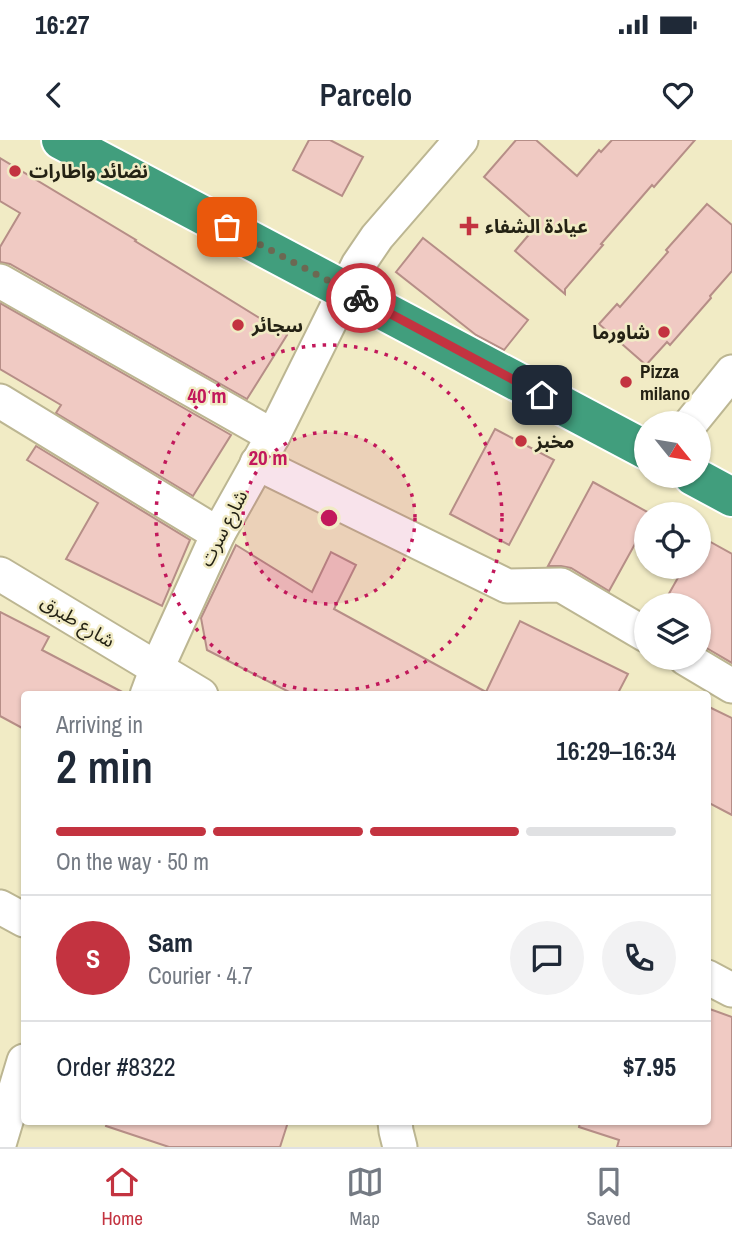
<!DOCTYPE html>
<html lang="en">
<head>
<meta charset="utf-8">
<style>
  :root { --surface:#fff; --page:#f2f2f3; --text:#1f2937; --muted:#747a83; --line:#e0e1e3; --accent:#c33340 }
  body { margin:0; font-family:"Archivo Narrow","Noto Sans Arabic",sans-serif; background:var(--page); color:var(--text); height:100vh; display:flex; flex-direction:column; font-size:26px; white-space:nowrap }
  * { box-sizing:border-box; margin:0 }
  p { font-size:23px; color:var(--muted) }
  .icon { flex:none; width:38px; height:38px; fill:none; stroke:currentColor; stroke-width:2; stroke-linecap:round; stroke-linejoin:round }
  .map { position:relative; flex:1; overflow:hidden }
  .sheet { position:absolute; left:21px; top:551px; width:690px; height:434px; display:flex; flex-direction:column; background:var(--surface); border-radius:7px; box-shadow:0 2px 5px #0004 }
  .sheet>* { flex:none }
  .needle { width:46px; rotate:120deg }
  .buttons { position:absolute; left:634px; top:271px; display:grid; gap:14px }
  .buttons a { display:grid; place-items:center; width:77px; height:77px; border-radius:50%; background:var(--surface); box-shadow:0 2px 5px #0004; font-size:35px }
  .pin { position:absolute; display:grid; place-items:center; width:60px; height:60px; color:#fff; margin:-30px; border-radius:14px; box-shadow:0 4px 10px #0006 }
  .courier { position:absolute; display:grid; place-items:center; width:70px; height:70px; margin:-35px; border:5px solid #c33340; border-radius:50%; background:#fff; color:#222; box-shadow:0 2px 9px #0007 }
  .head em { font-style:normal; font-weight:600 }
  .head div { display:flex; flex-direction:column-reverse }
  .head { display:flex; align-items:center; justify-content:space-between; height:119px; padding:0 35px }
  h1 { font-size:46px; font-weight:600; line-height:52px }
  .bar { display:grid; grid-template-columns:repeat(4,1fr); gap:10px 7px; align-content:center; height:84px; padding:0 35px }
  .bar i { height:9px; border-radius:5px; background:var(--line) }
  .bar .on { background:var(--accent) }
  .bar p { grid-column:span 4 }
  .line { display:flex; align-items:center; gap:18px; padding:0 35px; border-top:2px solid var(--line) }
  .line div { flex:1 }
  .round { display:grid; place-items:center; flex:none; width:74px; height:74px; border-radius:37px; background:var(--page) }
  .status { display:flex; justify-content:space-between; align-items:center; height:49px; padding:0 35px; background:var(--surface); direction:ltr }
  .status svg { height:19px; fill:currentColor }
  header { display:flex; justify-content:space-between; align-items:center; height:91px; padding:0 35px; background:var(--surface); font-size:32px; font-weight:600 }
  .dock { display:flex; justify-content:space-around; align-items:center; height:98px; border-top:2px solid var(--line); background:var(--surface); font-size:19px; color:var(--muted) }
  .dock a { display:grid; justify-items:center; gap:4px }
  .dock .on { color:var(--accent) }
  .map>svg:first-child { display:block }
</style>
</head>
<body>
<div class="status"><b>16:27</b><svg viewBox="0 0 49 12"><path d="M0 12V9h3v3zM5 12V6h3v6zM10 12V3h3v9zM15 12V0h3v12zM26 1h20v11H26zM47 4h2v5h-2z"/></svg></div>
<header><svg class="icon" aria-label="back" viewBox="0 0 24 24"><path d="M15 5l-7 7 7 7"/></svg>Parcelo<svg class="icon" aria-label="heart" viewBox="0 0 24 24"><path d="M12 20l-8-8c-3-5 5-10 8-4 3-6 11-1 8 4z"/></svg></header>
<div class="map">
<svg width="732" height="1007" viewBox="0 0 732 1007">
  <rect width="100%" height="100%" fill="#f1ebc5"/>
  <g fill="#f0cac3" stroke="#b68e87" stroke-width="2">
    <path d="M 309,0 L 330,0 L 363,17 L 342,56 L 293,30 Z"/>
    <path d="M 516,0 L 536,0 L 577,36 L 599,10 L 601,12 L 612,0 L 695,0 L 654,47 L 652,45 L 601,104 L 603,105 L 565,149 L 565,154 L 515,111 L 538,84 L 484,37 Z"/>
    <path d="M 0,18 L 136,100 L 135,101 L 287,195 L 247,259 L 10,124 L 0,122 L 0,107 L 20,73 L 0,61 Z"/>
    <path d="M 707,64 L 732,85 L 732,131 L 710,156 L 711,158 L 670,205 L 667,202 L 646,225 L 599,184 L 617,164 L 620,167 L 668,112 L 666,110 Z"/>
    <path d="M 423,98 L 528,180 L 504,210 L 476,195 L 396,132 Z"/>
    <path d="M 0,163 L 231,295 L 193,356 L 56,273 L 61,265 L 0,229 Z"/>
    <path d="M 495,289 L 554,320 L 509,405 L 450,374 Z"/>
    <path d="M 36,306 L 190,400 L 162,466 L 66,419 L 98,363 L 27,320 Z"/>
    <path d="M 593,342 L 651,374 L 646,374 L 646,384 L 609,451 L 571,428 L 561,426 L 548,426 Z"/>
    <path d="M 698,395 L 732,414 L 732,523 L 698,503 L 698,466 L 662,466 L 684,427 L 698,427 Z"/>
    <path d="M 236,405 L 312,452 L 331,412 L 356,425 L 334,469 L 486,552 L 520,481 L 628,534 L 617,555 L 295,555 L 207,510 L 201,478 Z"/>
    <path d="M 0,472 L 49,497 L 42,510 L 128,555 L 24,555 L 24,589 L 0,576 Z"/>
    <path d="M 707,566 L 732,578 L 732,675 L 707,662 Z"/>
    <path d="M 707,868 L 732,877 L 732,1007 L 617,1007 L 619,1000 L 579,987 L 580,982 L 707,982 Z"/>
    <path d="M 107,982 L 288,982 L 280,1007 L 169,1007 L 106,986 Z"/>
  </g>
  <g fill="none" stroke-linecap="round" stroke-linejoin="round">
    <g stroke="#bcb692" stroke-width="37">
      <g id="street">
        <path d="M 0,141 L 273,296"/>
        <path d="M 0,261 L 218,394"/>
        <path d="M 690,284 L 732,232"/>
        <path d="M 257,323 L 507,446 L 561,445 L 646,495"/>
        <path d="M 0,434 L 201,555"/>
        <path d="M 685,518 L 732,546"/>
        <path d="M 147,555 L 157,528 L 218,394 L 273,296 L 358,125 L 377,97 L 461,0"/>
        <path d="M 0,767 L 24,780"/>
        <path d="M 707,837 L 732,850"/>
        <path d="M 395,982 L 396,991 L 400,1007"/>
        <path d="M 0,1001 L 24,921"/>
      </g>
    </g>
    <g stroke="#fff" stroke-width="42">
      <g id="highway">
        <path d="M 61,0 L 646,310"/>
        <path d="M 693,336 L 732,357"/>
      </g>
    </g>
    <use href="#street" stroke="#fff" stroke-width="33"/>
    <use href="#highway" stroke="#419e7d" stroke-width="38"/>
  </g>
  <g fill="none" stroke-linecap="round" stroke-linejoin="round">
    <path stroke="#6c6852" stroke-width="7" stroke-dasharray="0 12.6" d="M 227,87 L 361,158"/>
    <path stroke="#c33340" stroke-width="9" d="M 361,158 L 542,255"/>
  </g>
  <circle cx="329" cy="378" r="86" fill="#c2185b" fill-opacity=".12"/>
  <g fill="none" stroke="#c2185b" stroke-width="3.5" stroke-dasharray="3.5 7">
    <circle cx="329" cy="378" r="86"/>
    <circle cx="329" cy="378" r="173"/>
  </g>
  <g fill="#c33340" stroke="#f1ebc5" stroke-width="2.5">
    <circle cx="15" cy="31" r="7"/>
    <path d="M465.5 75.5h7v7h7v7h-7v7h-7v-7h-7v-7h7z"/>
    <circle cx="238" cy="185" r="7"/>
    <circle cx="664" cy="192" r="7"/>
    <circle cx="626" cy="242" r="7"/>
    <circle cx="521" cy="301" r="7"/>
  </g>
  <g text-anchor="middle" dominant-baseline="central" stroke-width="5" stroke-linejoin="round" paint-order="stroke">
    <g font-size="19" font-weight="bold" fill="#242214" stroke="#f1ebc5" text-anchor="start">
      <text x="29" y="31">نضائد واطارات</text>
      <text x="485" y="86">عيادة الشفاء</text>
      <text x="252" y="185">سجائر</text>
      <text x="650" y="192" text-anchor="end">شاورما</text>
      <text x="640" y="231">Pizza<tspan x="640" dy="22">milano</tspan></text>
      <text x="535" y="301">مخبز</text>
    </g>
    <g font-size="19" fill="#242214" stroke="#f1ebc5">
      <text transform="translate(223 388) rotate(-63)">شارع سرت</text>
      <text transform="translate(78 481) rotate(31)">شارع طبرق</text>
    </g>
  </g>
  <circle cx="329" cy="378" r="10" fill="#c2185b" stroke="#f1ebc5" stroke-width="3.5"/>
  <g font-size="21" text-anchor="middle" font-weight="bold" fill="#c2185b" stroke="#f1ebc5" stroke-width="5" stroke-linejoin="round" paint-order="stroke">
    <text x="207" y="263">40 m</text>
    <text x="268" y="325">20 m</text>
  </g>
</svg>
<div class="buttons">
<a><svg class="needle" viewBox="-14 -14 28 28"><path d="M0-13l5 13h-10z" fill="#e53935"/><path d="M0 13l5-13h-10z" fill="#747a83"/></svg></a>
<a><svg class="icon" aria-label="locate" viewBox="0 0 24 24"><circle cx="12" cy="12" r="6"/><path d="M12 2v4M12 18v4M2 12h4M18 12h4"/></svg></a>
<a><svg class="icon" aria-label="layers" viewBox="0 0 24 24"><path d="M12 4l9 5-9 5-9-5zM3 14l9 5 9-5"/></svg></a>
</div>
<div class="pin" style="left:227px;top:87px;background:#ea580c"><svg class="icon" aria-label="bag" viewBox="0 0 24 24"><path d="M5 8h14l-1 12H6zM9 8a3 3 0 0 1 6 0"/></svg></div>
<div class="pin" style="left:542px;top:255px;background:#1f2937"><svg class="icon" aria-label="home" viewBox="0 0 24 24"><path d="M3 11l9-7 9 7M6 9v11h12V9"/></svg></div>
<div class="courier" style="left:361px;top:158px"><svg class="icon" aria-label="bike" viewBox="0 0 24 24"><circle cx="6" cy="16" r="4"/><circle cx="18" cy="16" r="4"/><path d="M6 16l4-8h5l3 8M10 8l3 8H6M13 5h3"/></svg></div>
<section class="sheet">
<div class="head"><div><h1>2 min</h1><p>Arriving in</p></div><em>16:29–16:34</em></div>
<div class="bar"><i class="on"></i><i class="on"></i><i class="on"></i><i></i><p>On the way · 50 m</p></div>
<div class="line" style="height:126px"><b class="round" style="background:var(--accent);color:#fff">S</b><div><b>Sam</b><p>Courier · 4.7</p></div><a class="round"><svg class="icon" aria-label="chat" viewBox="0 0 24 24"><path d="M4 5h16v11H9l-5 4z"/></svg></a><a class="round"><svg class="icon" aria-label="phone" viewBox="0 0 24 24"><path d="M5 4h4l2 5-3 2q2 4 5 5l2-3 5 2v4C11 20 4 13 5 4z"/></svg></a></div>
<div class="line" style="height:91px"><div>Order #8322</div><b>$7.95</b></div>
</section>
</div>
<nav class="dock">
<a class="on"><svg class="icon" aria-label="home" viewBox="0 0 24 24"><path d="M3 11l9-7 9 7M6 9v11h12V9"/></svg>Home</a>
<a><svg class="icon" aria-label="map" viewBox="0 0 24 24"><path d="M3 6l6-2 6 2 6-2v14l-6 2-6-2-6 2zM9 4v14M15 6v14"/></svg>Map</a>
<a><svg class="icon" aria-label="saved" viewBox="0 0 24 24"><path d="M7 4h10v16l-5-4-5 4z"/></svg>Saved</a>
</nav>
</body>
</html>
